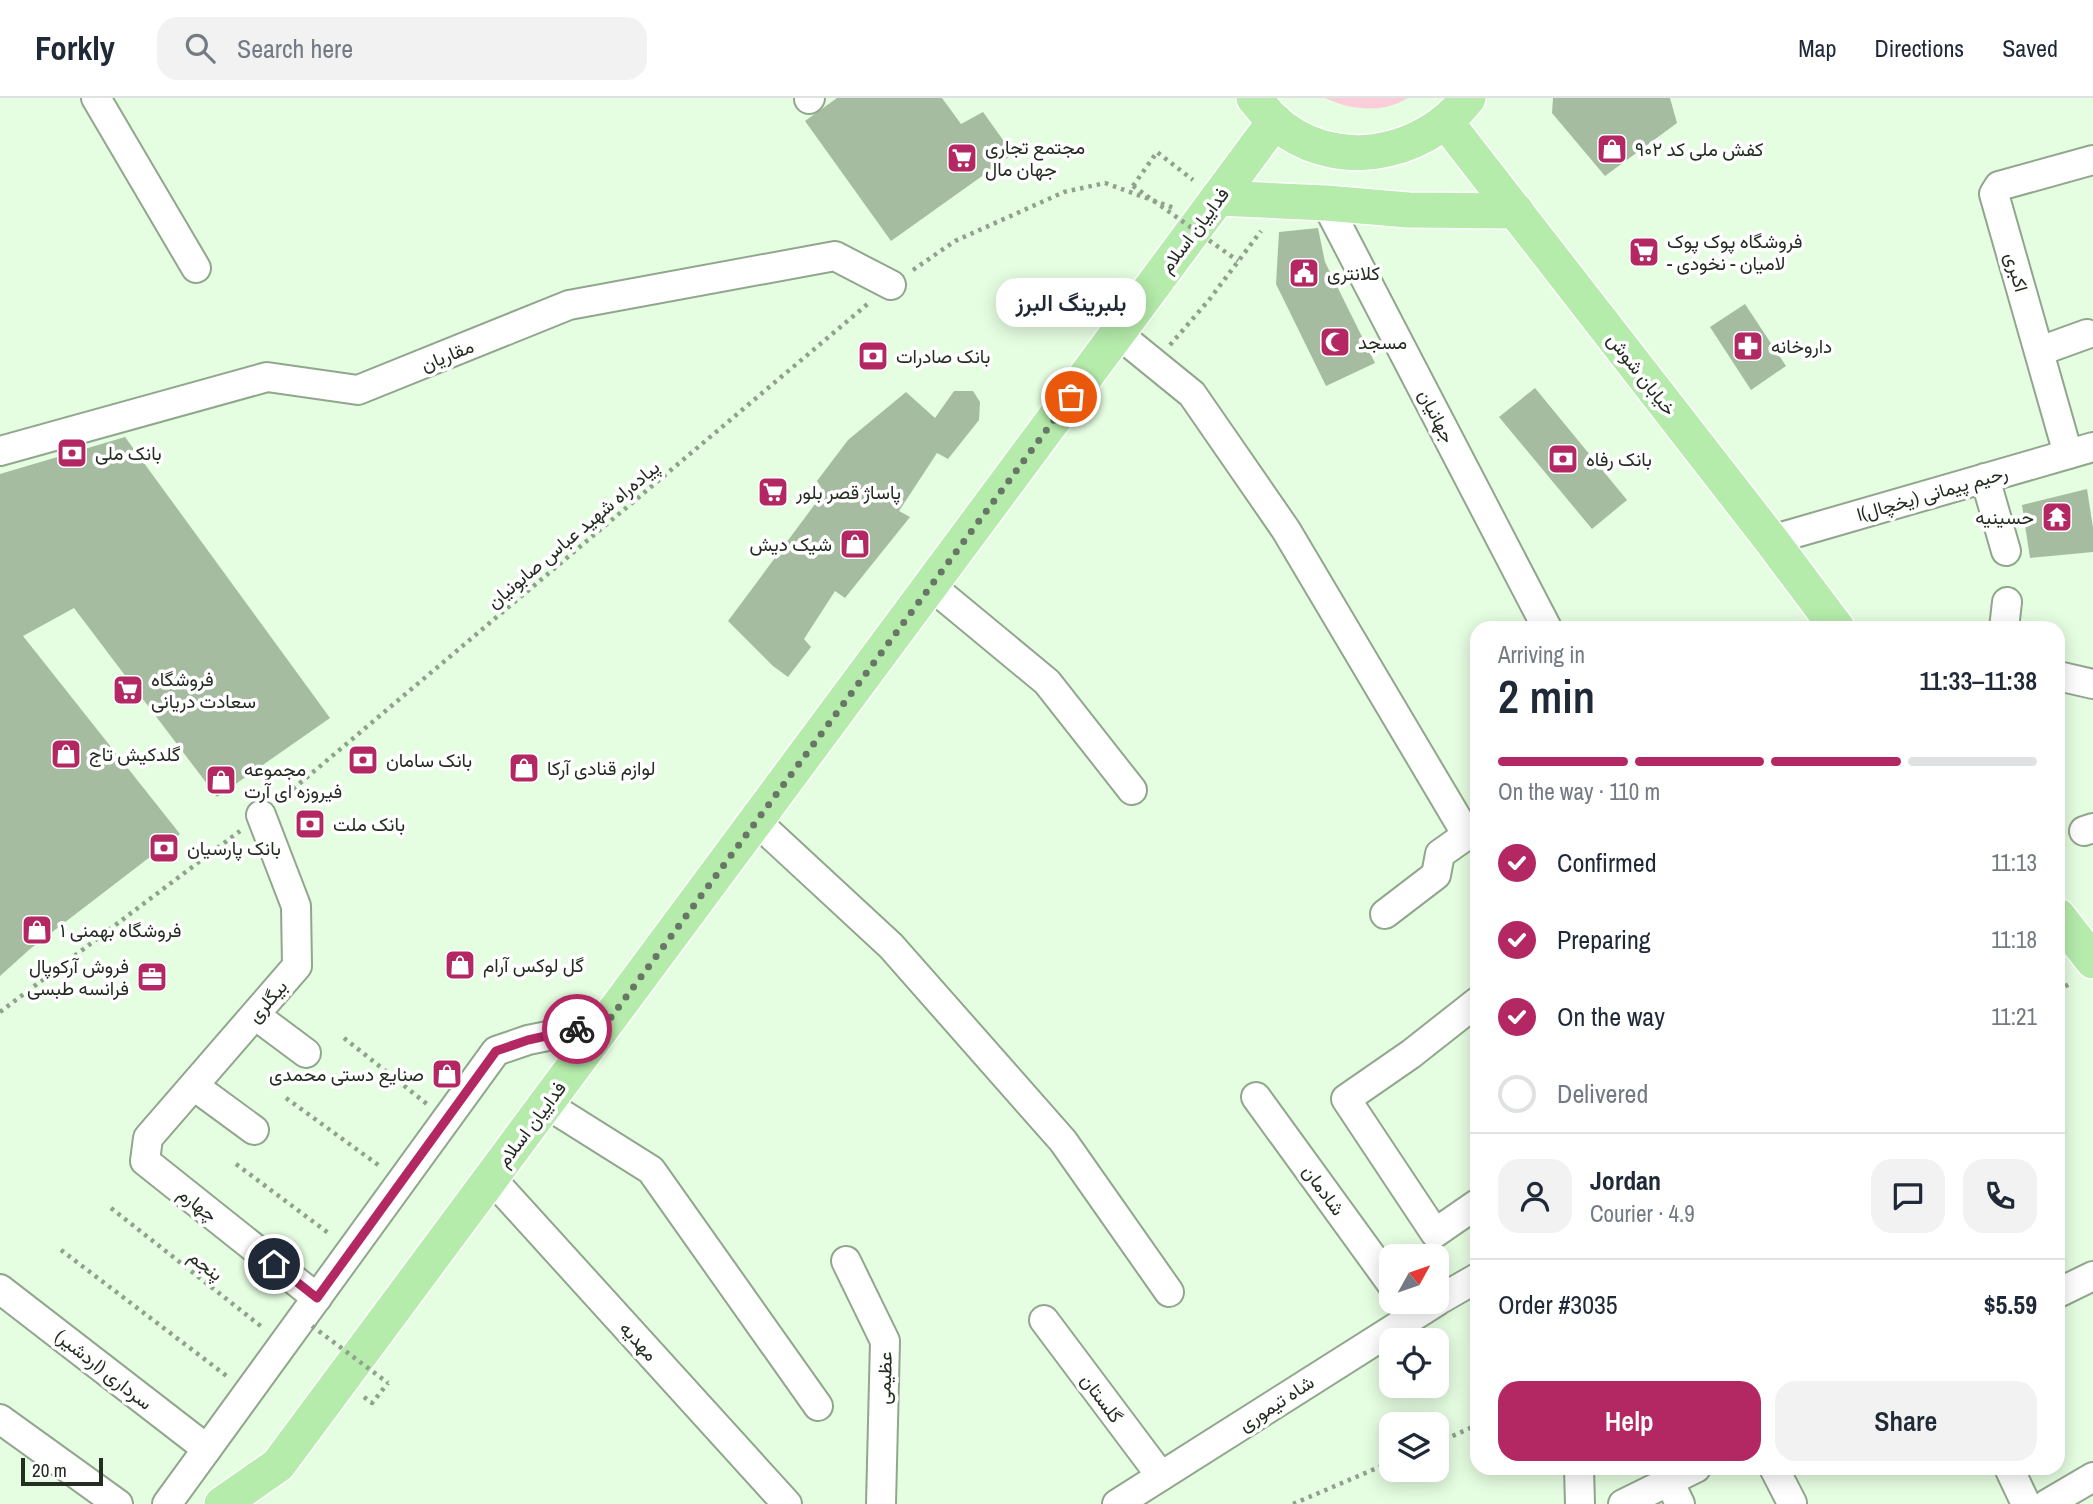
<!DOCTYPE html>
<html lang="en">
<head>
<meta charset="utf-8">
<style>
  :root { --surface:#fff; --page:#f2f2f3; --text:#1f2937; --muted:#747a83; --line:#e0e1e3; --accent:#b32863 }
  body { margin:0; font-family:"Archivo Narrow",Vazirmatn,sans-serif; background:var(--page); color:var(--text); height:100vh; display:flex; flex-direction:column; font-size:26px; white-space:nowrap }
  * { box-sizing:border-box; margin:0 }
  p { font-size:23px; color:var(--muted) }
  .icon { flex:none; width:38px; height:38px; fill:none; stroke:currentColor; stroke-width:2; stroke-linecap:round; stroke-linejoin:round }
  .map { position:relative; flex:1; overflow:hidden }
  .side { position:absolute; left:1470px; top:523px; width:595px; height:854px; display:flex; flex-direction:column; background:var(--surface); border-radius:21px; box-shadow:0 4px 18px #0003 }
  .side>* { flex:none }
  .needle { width:46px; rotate:50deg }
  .controls { position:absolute; left:1379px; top:1146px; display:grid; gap:14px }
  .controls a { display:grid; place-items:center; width:70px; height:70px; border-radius:14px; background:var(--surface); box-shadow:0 4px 18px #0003; font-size:35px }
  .scale { position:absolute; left:21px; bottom:18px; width:82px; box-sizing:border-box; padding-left:7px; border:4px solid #242d22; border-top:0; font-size:19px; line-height:24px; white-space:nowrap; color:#242d22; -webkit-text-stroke:5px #fff; paint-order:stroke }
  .pin { position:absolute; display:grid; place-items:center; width:60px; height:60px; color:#fff; margin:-30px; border:4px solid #fff; border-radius:50%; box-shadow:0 2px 7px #0007 }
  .courier { position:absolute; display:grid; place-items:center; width:70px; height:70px; margin:-35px; border:5px solid #b32863; border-radius:50%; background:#fff; color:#222; box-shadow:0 2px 9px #0007 }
  .bubble { position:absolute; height:49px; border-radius:21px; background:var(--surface); box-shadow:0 4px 18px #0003; font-size:23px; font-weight:600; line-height:49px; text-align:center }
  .overview em { font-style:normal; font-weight:600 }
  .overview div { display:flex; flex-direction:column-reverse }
  .overview { display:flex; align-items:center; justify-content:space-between; height:119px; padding:0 28px }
  h1 { font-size:46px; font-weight:600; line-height:52px }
  .bar { display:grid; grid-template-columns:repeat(4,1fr); gap:10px 7px; align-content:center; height:84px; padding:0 28px }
  .bar i { height:9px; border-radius:5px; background:var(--line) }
  .bar .active { background:var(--accent) }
  .bar p { grid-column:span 4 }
  .line { display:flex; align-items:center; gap:18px; padding:0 28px; border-top:2px solid var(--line) }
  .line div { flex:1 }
  .round { display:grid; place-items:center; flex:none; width:74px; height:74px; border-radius:21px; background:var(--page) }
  ol { padding:0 28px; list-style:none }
  li { display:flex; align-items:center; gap:21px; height:77px }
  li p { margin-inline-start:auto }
  li .icon { padding:7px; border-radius:50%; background:var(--accent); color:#fff; stroke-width:4 }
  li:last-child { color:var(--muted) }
  li i { width:38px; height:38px; border:4px solid var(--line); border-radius:50% }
  .action { display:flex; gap:14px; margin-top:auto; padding:14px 28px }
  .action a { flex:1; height:80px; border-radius:21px; background:var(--accent); color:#fff; font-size:28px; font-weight:600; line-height:80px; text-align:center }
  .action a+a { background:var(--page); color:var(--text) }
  header { display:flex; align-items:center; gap:42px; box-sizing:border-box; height:98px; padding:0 35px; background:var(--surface); border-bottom:2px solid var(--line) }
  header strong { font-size:33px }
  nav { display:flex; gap:38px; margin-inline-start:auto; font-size:24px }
  .search { width:490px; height:63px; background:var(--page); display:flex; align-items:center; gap:18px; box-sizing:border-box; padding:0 24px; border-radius:21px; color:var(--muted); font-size:26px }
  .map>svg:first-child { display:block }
</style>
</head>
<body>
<header>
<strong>Forkly</strong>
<div class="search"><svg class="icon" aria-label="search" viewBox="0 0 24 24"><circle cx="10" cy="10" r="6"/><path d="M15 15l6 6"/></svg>Search here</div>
<nav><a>Map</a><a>Directions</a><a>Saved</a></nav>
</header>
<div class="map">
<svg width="2093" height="1406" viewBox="0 0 2093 1406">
  <rect width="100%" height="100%" fill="#e5fde1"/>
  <path fill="#facdd8" d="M 1325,0 L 1408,0 C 1382,16 1351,12 1325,0 Z"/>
  <g fill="#a6bca1">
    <path d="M 837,0 L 942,0 L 961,26 L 983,14 L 1013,56 L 891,143 L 805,23 Z"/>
    <path d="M 1553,0 L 1670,0 L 1677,25 L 1605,78 L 1552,15 Z"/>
    <path d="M 1318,130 L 1325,164 L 1375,265 L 1326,288 L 1276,186 L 1279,134 Z"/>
    <path d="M 1745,206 L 1786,268 L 1751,292 L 1710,229 Z"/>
    <path d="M 1535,290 L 1627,402 L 1592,431 L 1499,319 Z"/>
    <path d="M 954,293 L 973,293 L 980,304 L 979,322 L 948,361 L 937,355 L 899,413 L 910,419 L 845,500 L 835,493 L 804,541 L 811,549 L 788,579 L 773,568 L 728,523 L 824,394 L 817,383 L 848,342 L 906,294 L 935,320 Z"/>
    <path d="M 125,339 L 330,620 L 217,699 L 74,510 L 23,538 L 180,736 L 30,851 L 0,878 L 0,376 Z"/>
    <path d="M 2087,391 L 2093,430 L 2093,454 L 2030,460 L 2022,407 Z"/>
  </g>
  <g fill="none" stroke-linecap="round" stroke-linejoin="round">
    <g stroke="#91a78d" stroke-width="32">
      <g id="minor">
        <path d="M 96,0 L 196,170"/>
        <path d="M 809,1 L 810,0"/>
        <path d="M 1326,105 L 1547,530"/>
        <path d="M 1117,235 L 1192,296 L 1286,432 L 1464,732 L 1464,739 L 1440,756 L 1436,777 L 1385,816"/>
        <path d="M 2040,253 L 2087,236"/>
        <path d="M 0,353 L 267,279 L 358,292 L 569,207 L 835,158 L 891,187"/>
        <path d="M 2068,356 L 1994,96 L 1999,88 L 2093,62"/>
        <path d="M 1985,380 L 2006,453"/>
        <path d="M 1771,442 L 2093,349"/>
        <path d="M 931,488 L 1047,584 L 1132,692"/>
        <path d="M 2004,530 L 2007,504"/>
        <path d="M 2058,578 L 2093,586"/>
        <path d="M 261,717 L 296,808 L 297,868 L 148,1040 L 145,1063 L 317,1200"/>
        <path d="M 756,723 L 891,848 L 1063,1043 L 1169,1194"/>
        <path d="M 2084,733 L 2093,730"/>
        <path d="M 1477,904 L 1411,956 L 1346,1001 L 1435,1135 L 1477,1106"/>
        <path d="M 255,917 L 306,955"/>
        <path d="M 194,988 L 254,1032"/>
        <path d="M 1256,999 L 1391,1185"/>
        <path d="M 546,1006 L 651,1072 L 818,1308"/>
        <path d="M 491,1080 L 787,1406"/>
        <path d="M 846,1163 L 885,1243 L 881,1406"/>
        <path d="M 0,1191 L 207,1351"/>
        <path d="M 2058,1195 L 2093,1178"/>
        <path d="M 1437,1203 L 1477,1180"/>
        <path d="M 1044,1222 L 1161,1378"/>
        <path d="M 0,1321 L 118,1406"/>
        <path d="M 1579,1370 L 1580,1406"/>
        <path d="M 1774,1370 L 1792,1405"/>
        <path d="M 2009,1370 L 2026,1406"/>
        <path d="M 1669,1383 L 1680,1406"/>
        <path d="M 167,1406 L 496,953 L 528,942 L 606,926"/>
        <path d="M 1117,1406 L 1436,1204"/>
        <path d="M 1623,1406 L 1696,1370"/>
        <path d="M 2047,1406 L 2093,1379"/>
      </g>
    </g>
    <g stroke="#fff" stroke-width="38">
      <g id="major">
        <path d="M 1254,0 C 1260,7 1265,14 1272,21 C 1329,75 1421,61 1468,0"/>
        <path d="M 1446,24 L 1771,442 L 1837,530"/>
        <path d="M 1218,100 L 1326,105 L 1408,112 L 1516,113"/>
        <path d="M 2058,818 L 2093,863"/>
        <path d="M 222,1406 L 278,1367 L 1275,23"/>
      </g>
    </g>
    <g stroke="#90a18d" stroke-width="4.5" stroke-dasharray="3.5 5" stroke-linecap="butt">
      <path d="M 1133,88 L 1157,54 L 1193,82"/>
      <path d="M 913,172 L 955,143 L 1064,94 L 1105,85 L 1174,110"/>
      <path d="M 1170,247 L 1209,202 L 1261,133"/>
      <path d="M 280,702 L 870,204"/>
      <path d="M 2058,893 L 2072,884"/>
      <path d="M 0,914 L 240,733"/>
      <path d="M 344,940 L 427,1006"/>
      <path d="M 286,1000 L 381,1069"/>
      <path d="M 236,1066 L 331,1137"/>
      <path d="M 111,1110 L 262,1229"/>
      <path d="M 61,1152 L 228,1279"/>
      <path d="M 364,1299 L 372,1305 L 388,1285"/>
      <path d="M 1437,1345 L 1477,1327"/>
      <path d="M 1293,1406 L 1391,1364"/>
    </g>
    <use href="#minor" stroke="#fff" stroke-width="28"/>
    <use href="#major" stroke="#b5ebab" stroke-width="35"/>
    <g stroke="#90a18d" stroke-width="4.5" stroke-dasharray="3.5 5" stroke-linecap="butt">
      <path d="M 1133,88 L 1238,163"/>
      <path d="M 312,1228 L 388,1285"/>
    </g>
  </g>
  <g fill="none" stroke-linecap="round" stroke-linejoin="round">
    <path stroke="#687665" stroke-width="7" stroke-dasharray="0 12.6" d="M 577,931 L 606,926 L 1071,299"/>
    <path stroke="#b32863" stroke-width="9" d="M 274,1166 L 317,1200 L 496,953 L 528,942 L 577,931"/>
  </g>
  <defs>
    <g id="shop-square" transform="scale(1.575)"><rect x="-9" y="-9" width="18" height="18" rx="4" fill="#b32863" stroke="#fff"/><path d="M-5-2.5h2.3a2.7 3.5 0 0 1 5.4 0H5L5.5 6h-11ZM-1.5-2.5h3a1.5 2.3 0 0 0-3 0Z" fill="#fff"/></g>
    <g id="supermarket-square" transform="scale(1.575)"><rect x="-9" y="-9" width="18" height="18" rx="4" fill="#b32863" stroke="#fff"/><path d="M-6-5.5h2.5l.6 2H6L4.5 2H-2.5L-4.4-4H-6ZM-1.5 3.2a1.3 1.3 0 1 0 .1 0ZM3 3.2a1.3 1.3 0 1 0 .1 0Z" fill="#fff"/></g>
    <g id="civic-square" transform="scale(1.575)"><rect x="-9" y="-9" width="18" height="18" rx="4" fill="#b32863" stroke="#fff"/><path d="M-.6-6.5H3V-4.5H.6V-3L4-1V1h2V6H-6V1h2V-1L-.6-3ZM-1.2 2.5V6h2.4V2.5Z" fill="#fff"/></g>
    <g id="mosque-square" transform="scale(1.575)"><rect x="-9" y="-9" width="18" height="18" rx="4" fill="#b32863" stroke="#fff"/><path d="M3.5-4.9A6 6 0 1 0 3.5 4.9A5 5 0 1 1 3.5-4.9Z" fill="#fff"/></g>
    <g id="pharmacy-square" transform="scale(1.575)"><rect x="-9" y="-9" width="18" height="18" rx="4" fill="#b32863" stroke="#fff"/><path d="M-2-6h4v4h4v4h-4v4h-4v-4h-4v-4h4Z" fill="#fff"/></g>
    <g id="bank-square" transform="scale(1.575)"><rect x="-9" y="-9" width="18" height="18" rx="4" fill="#b32863" stroke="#fff"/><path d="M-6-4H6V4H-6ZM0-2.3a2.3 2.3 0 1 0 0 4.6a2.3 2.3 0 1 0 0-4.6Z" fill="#fff"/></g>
    <g id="temple-square" transform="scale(1.575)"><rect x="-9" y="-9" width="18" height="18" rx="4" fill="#b32863" stroke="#fff"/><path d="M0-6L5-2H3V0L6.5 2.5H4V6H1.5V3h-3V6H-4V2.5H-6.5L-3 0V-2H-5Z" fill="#fff"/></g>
    <g id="office-square" transform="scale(1.575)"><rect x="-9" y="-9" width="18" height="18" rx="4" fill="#b32863" stroke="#fff"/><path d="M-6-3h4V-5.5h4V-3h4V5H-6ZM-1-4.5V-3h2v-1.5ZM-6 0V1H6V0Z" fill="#fff"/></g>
  </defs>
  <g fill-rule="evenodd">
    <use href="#shop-square" x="1612" y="51"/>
    <use href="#supermarket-square" x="962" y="60"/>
    <use href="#supermarket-square" x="1644" y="154"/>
    <use href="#civic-square" x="1304" y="175"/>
    <use href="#mosque-square" x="1335" y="244"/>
    <use href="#pharmacy-square" x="1748" y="248"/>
    <use href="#bank-square" x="873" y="258"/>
    <use href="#bank-square" x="72" y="355"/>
    <use href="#bank-square" x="1563" y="361"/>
    <use href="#supermarket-square" x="773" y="394"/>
    <use href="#temple-square" x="2057" y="419"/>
    <use href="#shop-square" x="855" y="446"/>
    <use href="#supermarket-square" x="128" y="592"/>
    <use href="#shop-square" x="66" y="656"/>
    <use href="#bank-square" x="363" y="662"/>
    <use href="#shop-square" x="524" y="670"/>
    <use href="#shop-square" x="221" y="682"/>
    <use href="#bank-square" x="310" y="726"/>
    <use href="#bank-square" x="164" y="750"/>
    <use href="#shop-square" x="37" y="832"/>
    <use href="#shop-square" x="460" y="867"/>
    <use href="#office-square" x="152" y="879"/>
    <use href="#shop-square" x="447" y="976"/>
  </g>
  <g text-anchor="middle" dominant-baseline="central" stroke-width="7" stroke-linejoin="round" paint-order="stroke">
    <g font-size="19" fill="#242d22" stroke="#fff" text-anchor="start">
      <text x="985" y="49">مجتمع تجاری<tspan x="985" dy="22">جهان مال</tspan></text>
      <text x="1635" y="51">کفش ملی کد ۹۰۲</text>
      <text x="1667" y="143">فروشگاه پوک پوک<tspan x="1667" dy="22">- لاميان - نخودی</tspan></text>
      <text x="1327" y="175">کلانتری</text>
      <text x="1358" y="244">مسجد</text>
      <text x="1771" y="248">داروخانه</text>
      <text x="896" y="258">بانک صادرات</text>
      <text x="95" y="355">بانک ملی</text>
      <text x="1586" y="361">بانک رفاه</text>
      <text x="796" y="394">پاساژ قصر بلور</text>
      <text x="2034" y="419" text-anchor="end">حسینیه</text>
      <text x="832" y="446" text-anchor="end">شیک دیش</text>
      <text x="151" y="581">فروشگاه<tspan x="151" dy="22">سعادت دریانی</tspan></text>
      <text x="89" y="656">گلدکیش تاج</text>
      <text x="386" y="662">بانک سامان</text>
      <text x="547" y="670">لوازم قنادی آرکا</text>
      <text x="244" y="671">مجموعه<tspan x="244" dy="22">فیروزه ای آرت</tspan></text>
      <text x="333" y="726">بانک ملت</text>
      <text x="187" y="750">بانک پارسیان</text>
      <text x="60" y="832">فروشگاه بهمنی ۱</text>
      <text x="483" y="867">گل لوکس آرام</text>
      <text x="129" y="868" text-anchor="end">فروش آرکوپال<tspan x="129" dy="22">فرانسه طبسی</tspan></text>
      <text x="424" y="976" text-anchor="end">صنایع دستی محمدی</text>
    </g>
    <g font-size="19" fill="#242d22" stroke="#fff">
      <text transform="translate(1194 132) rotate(-53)">فداییان اسلام</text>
      <text transform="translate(2017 174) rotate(74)">اکبری</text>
      <text transform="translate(447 257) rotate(-22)">مقاریان</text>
      <text transform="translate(1642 276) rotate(52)">خیابان شوش</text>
      <text transform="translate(1437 318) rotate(63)">جهانیان</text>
      <text transform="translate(1932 395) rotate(-16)">رحیم پیمانی (یخچال)ا</text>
      <text transform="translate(573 436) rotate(-40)">پیاده‌راه شهید عباس صابونیان</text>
      <text transform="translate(267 903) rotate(-49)">بیگلری</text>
      <text transform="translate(531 1026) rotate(-53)">فداییان اسلام</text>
      <text transform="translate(1324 1092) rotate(54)">شادمان</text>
      <text transform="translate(198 1106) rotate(38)">چهارم</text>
      <text transform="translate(206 1167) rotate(38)">پنجم</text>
      <text transform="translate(639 1243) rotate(48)">مهدیه</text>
      <text transform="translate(104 1271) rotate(38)">سرداری (اردشیر)</text>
      <text transform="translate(884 1280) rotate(-88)">عظیمی</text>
      <text transform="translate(1102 1300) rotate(53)">گلستان</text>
      <text transform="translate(1276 1305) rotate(-33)">شاه تیموری</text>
    </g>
  </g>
</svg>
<div class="controls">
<a><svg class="needle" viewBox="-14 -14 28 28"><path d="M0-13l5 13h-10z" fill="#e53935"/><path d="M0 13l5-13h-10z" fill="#747a83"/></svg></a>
<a><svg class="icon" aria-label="locate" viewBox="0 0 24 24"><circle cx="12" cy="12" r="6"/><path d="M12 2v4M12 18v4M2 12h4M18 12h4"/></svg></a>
<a><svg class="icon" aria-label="layers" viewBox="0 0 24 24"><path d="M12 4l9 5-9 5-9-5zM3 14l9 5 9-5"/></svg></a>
</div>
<div class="scale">20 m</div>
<div class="pin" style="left:1071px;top:299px;background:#ea580c"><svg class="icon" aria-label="bag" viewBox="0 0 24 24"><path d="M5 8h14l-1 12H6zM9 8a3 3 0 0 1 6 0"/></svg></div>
<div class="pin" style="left:274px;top:1166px;background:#1f2937"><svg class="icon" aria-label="home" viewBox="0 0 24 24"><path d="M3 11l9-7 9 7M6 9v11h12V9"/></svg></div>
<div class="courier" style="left:577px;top:931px"><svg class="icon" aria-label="bike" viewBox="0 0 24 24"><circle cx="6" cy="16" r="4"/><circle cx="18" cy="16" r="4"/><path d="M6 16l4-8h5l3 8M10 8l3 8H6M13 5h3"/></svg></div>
<div class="bubble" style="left:996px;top:180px;width:150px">بلبرینگ البرز</div>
<section class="side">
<div class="overview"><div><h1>2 min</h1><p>Arriving in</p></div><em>11:33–11:38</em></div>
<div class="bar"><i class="active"></i><i class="active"></i><i class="active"></i><i></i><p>On the way · 110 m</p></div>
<ol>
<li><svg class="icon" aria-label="check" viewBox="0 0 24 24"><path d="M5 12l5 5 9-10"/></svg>Confirmed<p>11:13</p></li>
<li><svg class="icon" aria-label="check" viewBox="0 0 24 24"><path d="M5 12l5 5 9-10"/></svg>Preparing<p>11:18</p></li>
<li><svg class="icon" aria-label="check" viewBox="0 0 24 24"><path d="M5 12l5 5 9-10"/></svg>On the way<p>11:21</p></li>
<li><i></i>Delivered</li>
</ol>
<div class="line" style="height:126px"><a class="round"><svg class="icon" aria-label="person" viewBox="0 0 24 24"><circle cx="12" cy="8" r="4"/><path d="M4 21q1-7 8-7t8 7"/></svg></a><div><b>Jordan</b><p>Courier · 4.9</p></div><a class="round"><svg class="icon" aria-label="chat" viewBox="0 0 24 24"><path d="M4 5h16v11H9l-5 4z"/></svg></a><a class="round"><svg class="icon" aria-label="phone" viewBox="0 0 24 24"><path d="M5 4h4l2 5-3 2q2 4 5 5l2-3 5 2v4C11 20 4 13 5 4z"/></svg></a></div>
<div class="line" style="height:91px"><div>Order #3035</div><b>$5.59</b></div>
<div class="action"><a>Help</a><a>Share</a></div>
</section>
</div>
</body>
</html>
